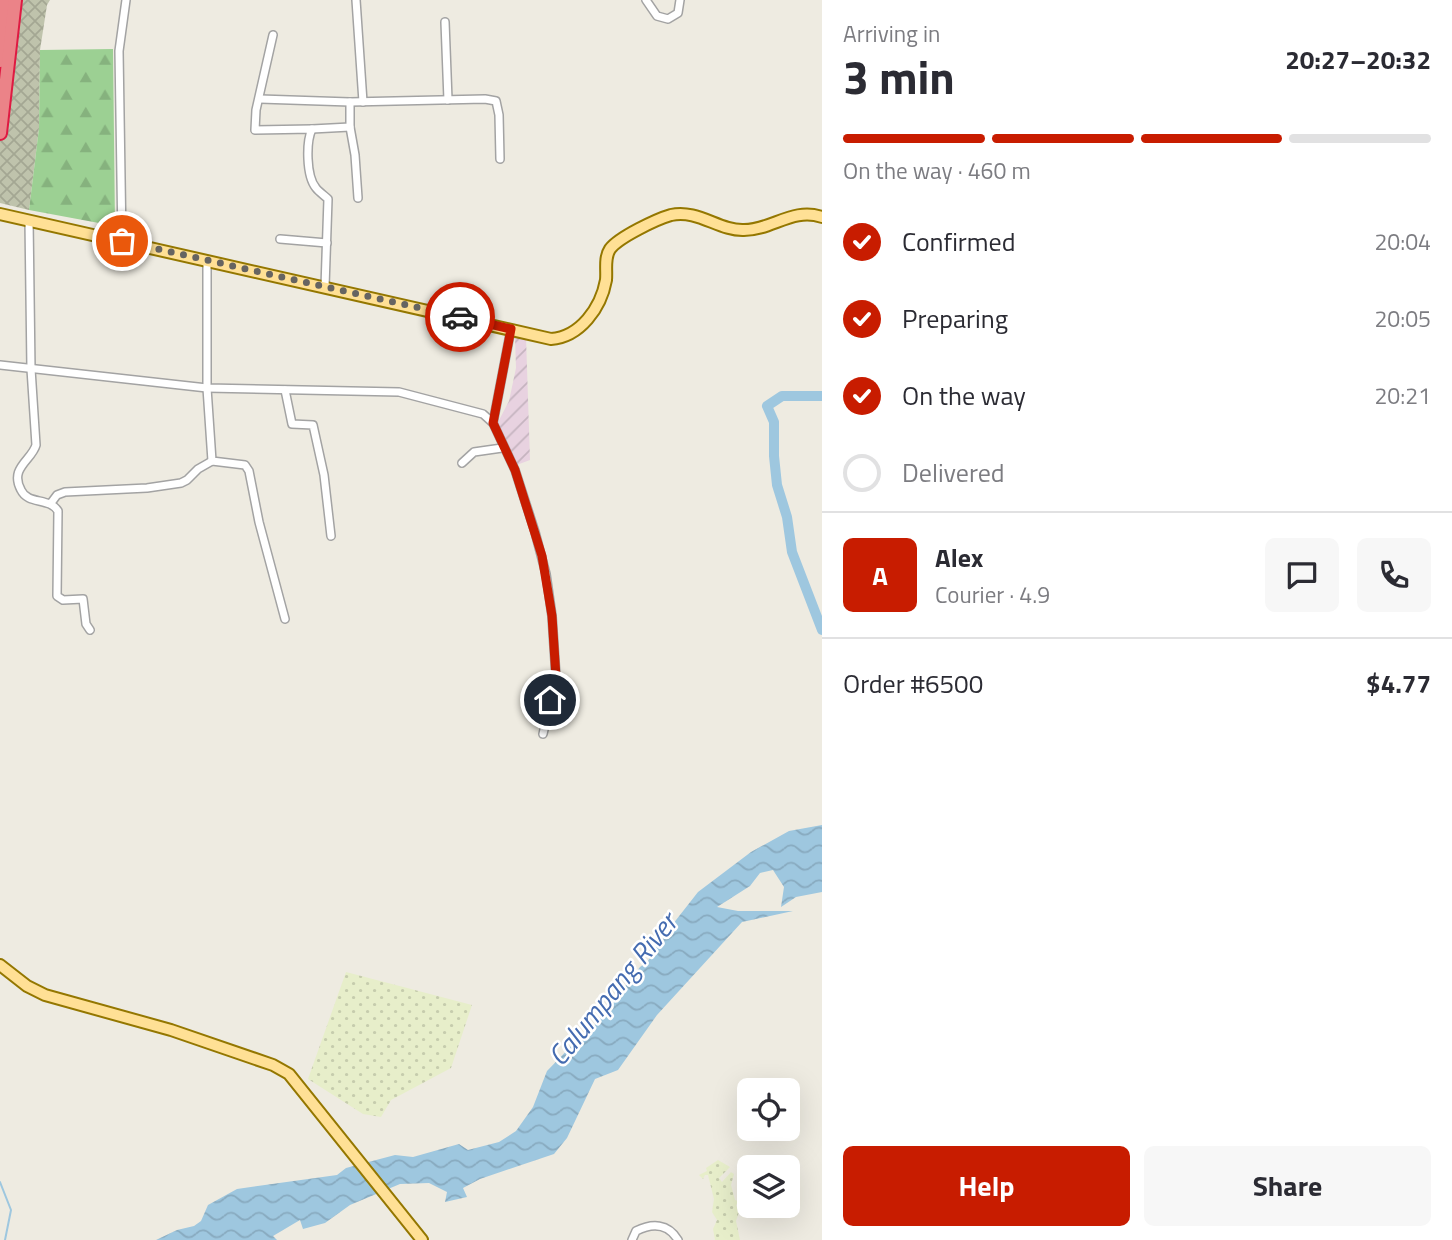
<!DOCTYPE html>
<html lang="en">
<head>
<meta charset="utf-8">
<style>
  :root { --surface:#fff; --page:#f7f7f7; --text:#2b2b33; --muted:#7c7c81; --line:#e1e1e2; --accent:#c81c00 }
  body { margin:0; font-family:"Titillium Web",sans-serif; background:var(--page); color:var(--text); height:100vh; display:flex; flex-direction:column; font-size:26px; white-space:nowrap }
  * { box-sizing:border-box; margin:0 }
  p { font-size:23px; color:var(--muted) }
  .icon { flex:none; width:38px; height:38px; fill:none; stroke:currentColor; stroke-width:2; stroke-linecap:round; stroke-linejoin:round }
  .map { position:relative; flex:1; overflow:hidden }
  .drawer { display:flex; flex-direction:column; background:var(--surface); width:630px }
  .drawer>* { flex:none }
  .fabs { position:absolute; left:737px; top:1078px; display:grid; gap:14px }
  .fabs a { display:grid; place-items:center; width:63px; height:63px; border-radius:10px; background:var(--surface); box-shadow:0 7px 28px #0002; font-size:35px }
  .pin { position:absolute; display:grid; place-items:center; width:60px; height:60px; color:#fff; margin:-30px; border:4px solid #fff; border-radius:50%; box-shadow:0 2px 7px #0007 }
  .courier { position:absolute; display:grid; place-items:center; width:70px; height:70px; margin:-35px; border:5px solid #c81c00; border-radius:50%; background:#fff; color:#222; box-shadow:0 2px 9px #0007 }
  .head em { font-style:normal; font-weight:700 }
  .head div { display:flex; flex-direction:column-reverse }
  .head { display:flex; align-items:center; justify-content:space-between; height:119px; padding:0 21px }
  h1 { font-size:46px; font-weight:700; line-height:52px }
  .bar { display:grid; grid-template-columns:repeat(4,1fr); gap:10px 7px; align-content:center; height:84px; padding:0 21px }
  .bar i { height:9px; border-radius:5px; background:var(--line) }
  .bar .on { background:var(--accent) }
  .bar p { grid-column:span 4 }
  .line { display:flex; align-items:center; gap:18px; padding:0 21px; border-top:2px solid var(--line) }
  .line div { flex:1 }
  .round { display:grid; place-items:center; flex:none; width:74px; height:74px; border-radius:10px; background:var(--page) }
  ol { padding:0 21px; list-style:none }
  li { display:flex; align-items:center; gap:21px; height:77px }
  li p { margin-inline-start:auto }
  li .icon { padding:7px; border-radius:50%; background:var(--accent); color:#fff; stroke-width:4 }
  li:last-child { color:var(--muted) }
  li i { width:38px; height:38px; border:4px solid var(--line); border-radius:50% }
  .primary-button { display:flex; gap:14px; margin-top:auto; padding:14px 21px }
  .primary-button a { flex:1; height:80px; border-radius:10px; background:var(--accent); color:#fff; font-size:28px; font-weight:700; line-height:80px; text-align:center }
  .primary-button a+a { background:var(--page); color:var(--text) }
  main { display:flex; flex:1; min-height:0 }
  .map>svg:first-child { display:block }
</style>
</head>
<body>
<main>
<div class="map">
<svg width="822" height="1240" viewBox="0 0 822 1240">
  <defs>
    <pattern id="industrial-furrows" width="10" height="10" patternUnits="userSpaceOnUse" patternTransform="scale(1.75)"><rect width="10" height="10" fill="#e8d2e0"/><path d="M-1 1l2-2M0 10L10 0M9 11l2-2" fill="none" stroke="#c6b4c0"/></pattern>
    <pattern id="construction-cross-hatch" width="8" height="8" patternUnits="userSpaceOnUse" patternTransform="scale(1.75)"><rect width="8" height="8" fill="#bfc3ac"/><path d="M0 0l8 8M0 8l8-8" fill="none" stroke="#a4a793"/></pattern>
    <pattern id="farmland-dots" width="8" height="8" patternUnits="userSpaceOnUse" patternTransform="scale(1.75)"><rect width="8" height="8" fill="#e7eeca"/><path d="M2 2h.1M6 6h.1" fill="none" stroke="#c6ccad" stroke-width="1.8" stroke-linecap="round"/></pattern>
    <pattern id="forest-firs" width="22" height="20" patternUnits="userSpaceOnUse" patternTransform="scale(1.75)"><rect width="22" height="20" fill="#9cd093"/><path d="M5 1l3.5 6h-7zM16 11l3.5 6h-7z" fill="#86b27e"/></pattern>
    <pattern id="water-waves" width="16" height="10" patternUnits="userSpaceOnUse" patternTransform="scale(1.75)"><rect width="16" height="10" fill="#9ec7df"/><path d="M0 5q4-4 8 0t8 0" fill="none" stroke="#88aabf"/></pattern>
  </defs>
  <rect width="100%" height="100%" fill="#eeebe1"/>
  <path fill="url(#industrial-furrows)" d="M 515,337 L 526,337 L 530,460 L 514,466 L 496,426 L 509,401 L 516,368 Z"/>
  <path fill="url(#construction-cross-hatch)" d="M 0,0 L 50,0 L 47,5 L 40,50 L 39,128 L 29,210 L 0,203 Z"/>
  <g fill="url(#farmland-dots)">
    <path d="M 346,972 L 472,1005 L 451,1068 L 391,1100 L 381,1117 L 363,1114 L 308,1079 Z"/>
    <path d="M 718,1160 L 730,1167 L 719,1178 L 722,1182 L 731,1172 L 734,1174 L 731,1185 L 735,1200 L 738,1201 L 736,1206 L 740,1209 L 736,1221 L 740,1240 L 715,1240 L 713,1229 L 717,1220 L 712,1212 L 714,1199 L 708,1175 L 705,1175 L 703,1179 L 699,1175 L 707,1171 L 706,1168 Z"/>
  </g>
  <path fill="url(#forest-firs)" d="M 113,49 L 115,226 L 29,210 L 39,128 L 40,50 Z"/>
  <path fill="url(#water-waves)" d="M 822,825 L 822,892 L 796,897 L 781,907 L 784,887 L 773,870 L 760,873 L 750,886 L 717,907 L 738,911 L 793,911 L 742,922 L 657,1015 L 618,1070 L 595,1079 L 567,1138 L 554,1154 L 480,1179 L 463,1188 L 467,1197 L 445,1202 L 447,1192 L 429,1183 L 400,1184 L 350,1205 L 325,1223 L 303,1229 L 300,1220 L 273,1236 L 277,1240 L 156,1240 L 177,1230 L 194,1226 L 201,1221 L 208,1205 L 237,1189 L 337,1175 L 346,1168 L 395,1155 L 413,1157 L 459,1144 L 468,1150 L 499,1142 L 516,1131 L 533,1107 L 547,1071 L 582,1035 L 596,1024 L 640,967 L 648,961 L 658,943 L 698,892 L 751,852 L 789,831 Z"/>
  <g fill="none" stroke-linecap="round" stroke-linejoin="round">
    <path stroke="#9ec7df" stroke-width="2" d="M 0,1182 L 11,1210 L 5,1240"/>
    <path stroke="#9ec7df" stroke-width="10" d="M 822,396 L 782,396 L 767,406 L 774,422 L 774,456 L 777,485 L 787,517 L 792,552 L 822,630"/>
    <g stroke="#a3a3a3" stroke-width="10">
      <g id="minor">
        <path d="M 356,0 L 363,102"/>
        <path d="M 646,0 L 657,16 L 668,19 L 678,13 L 680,0"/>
        <path d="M 445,22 L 448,100"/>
        <path d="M 273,35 L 256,110 L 255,130 L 312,129 C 306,142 306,176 316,188 C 319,192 325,196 328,199 L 325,287"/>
        <path d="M 260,99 L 350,102 L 485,99 L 496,101 L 499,115 L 500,159"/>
        <path d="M 350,127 L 355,155 L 358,198"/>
        <path d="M 312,129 L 350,127 L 350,102"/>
        <path d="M 29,220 L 31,369 L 36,445 C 32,460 9,468 21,490 C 28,505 49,497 58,511 L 57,596 L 63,600 L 83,599 L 86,624 L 90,630"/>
        <path d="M 280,239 L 327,243"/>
        <path d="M 122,241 L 119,51 L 126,0"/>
        <path d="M 207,260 L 207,388 L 212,461 L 245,465 L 249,471 L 259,522 L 285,619"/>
        <path d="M 511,329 L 493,423 L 515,470 L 535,532 L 546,574 L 552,616 L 556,677 L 543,734"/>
        <path d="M 0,365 L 207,388 L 399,392 L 483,414 L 493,423"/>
        <path d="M 285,390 L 292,424 L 313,425 L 324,475 L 331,536"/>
        <path d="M 462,463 L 474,452 L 502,448"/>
        <path d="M 51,503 L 57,495 L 65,492 L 147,488 L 181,483 L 187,480 L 198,469 L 212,461"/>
        <path d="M 632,1240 L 636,1231 C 652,1223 668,1223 678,1240"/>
      </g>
    </g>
    <g stroke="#947700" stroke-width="14">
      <g id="primary">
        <path d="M 0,214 L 551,339 C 580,337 601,308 606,280 C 607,270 604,258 610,249 C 619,237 657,219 671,215 C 698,209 719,231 744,230 C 772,230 793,207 822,217"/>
        <path d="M 0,965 L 27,986 L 45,995 L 171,1030 L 273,1065 L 289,1074 L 422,1240"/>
      </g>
    </g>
    <g stroke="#df1a42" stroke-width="16">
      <g id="motorway">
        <path d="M 0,61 L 6,0"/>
        <path d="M 0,133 L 15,0"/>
      </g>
    </g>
    <use href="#minor" stroke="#fff" stroke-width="7"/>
    <use href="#primary" stroke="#ffe095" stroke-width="10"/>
    <use href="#motorway" stroke="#eb8388" stroke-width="12"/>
  </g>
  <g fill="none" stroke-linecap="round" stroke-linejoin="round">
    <path stroke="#666461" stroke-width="7" stroke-dasharray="0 12.6" d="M 122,241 L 460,317"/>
    <path stroke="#c81c00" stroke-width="9" d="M 460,317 L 511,329 L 493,423 L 515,470 L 542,556 L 552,616 L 556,677 L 550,700"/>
  </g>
  <g text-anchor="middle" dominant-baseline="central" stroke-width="5" stroke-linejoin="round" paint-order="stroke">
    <g font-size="28" font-style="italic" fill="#446bb0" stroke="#fff">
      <text transform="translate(612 989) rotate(-51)">Calumpang River</text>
    </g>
  </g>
</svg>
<div class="fabs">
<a><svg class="icon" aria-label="locate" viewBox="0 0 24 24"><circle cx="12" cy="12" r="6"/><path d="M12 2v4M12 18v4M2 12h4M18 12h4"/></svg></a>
<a><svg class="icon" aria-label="layers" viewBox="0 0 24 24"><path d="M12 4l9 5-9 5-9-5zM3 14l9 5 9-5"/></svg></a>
</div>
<div class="pin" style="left:122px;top:241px;background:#ea580c"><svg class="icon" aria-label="bag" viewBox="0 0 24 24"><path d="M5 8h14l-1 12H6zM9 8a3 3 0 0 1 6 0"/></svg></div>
<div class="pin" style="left:550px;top:700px;background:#1f2937"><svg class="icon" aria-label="home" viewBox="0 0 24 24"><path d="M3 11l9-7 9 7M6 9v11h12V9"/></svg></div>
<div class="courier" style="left:460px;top:317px"><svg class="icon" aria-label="car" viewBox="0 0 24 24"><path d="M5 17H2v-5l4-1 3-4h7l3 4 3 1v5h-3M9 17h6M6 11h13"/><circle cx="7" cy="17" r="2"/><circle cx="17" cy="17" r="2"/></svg></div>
</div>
<section class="drawer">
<div class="head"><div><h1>3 min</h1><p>Arriving in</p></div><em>20:27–20:32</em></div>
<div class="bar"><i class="on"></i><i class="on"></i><i class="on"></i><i></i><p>On the way · 460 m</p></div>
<ol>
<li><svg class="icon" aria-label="check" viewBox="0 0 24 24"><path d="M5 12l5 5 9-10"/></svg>Confirmed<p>20:04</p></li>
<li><svg class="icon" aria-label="check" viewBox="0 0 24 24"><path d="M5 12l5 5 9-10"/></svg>Preparing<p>20:05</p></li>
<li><svg class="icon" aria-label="check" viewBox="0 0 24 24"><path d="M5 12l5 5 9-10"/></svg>On the way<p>20:21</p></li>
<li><i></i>Delivered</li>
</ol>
<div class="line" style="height:126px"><b class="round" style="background:var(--accent);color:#fff">A</b><div><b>Alex</b><p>Courier · 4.9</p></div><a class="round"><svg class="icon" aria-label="chat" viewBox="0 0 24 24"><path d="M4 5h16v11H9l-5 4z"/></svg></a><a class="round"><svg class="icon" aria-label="phone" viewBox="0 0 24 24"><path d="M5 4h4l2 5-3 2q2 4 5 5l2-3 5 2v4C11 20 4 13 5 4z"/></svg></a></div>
<div class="line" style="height:91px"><div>Order #6500</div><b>$4.77</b></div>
<div class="primary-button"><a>Help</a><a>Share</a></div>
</section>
</main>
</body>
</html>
